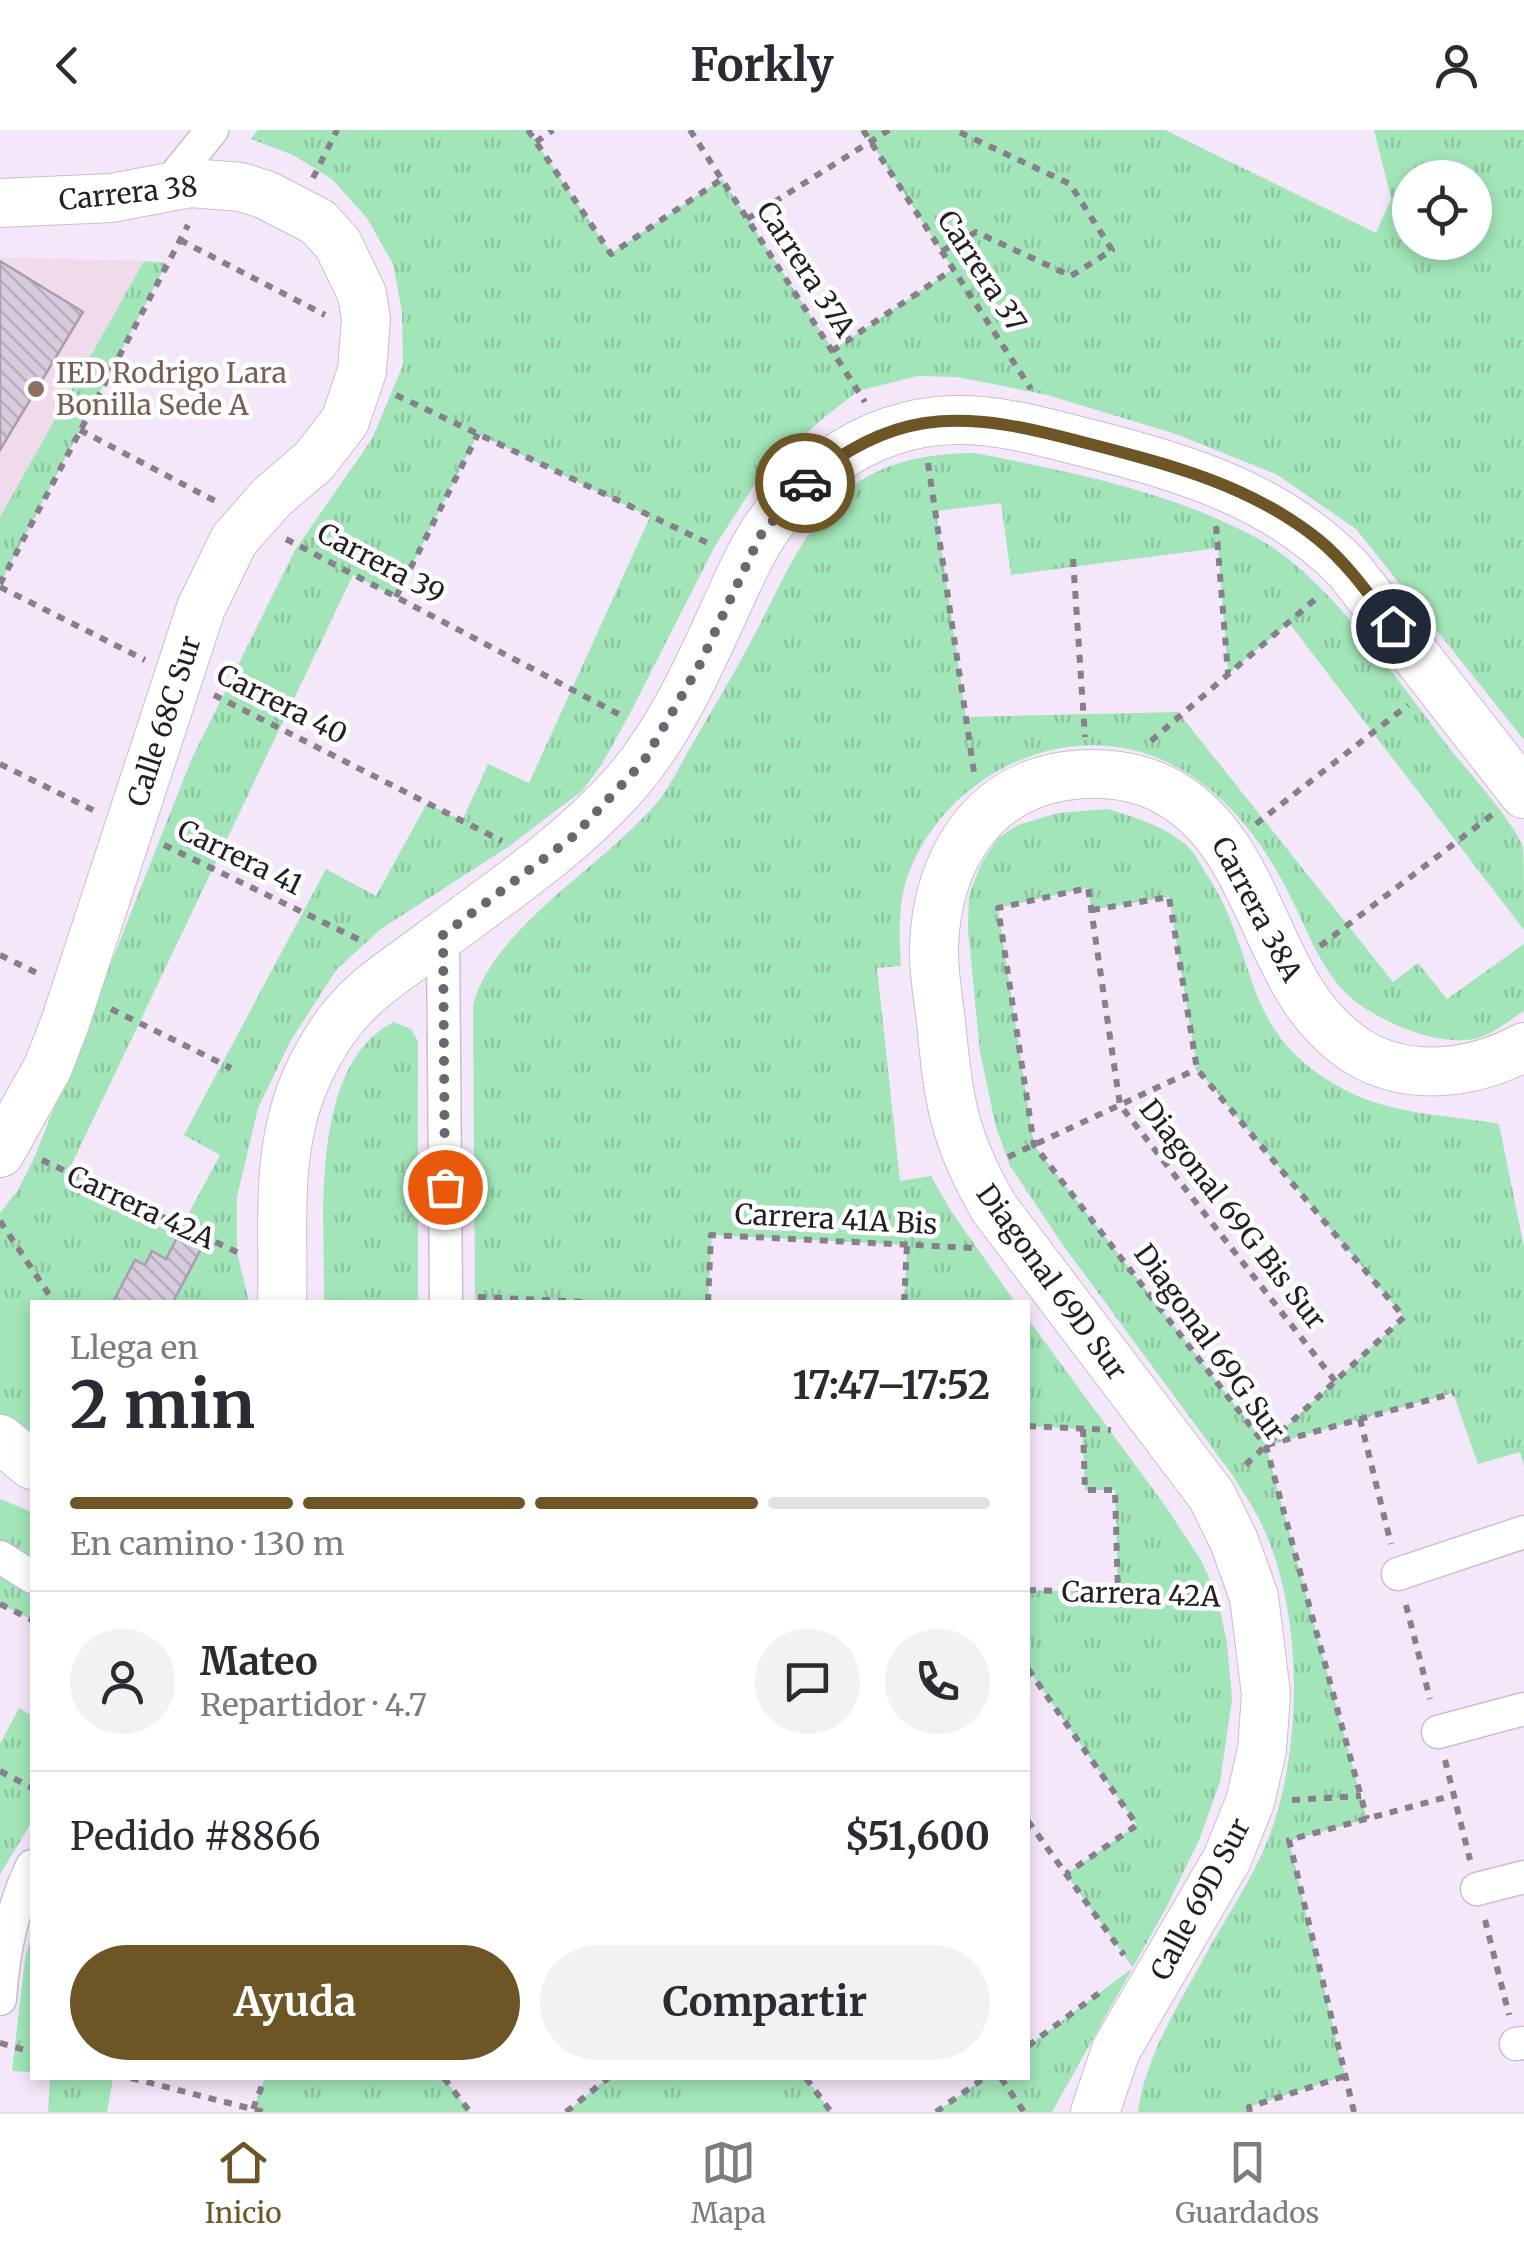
<!DOCTYPE html>
<html lang="es">
<head>
<meta charset="utf-8">
<style>
  :root { --surface:#fff; --page:#f2f2f3; --text:#2b2b33; --muted:#7c7c81; --line:#e1e1e2; --accent:#6e5526 }
  body { margin:0; font-family:Merriweather,serif; background:var(--page); color:var(--text); height:100vh; display:flex; flex-direction:column; font-size:38px; white-space:nowrap }
  * { box-sizing:border-box; margin:0 }
  p { font-size:32px; color:var(--muted) }
  .icon { flex:none; width:55px; height:55px; fill:none; stroke:currentColor; stroke-width:2; stroke-linecap:round; stroke-linejoin:round }
  .map { position:relative; flex:1; overflow:hidden }
  .details { position:absolute; left:30px; top:1170px; width:1000px; height:780px; display:flex; flex-direction:column; background:var(--surface); border-radius:0px; box-shadow:0 5px 15px #0003 }
  .details>* { flex:none }
  .buttons { position:absolute; left:1392px; top:30px; display:grid; gap:20px }
  .buttons a { display:grid; place-items:center; width:100px; height:100px; border-radius:50%; background:var(--surface); box-shadow:0 5px 15px #0003; font-size:50px }
  .pin { position:absolute; display:grid; place-items:center; width:85px; height:85px; color:#fff; margin:-42px; border:5px solid #fff; border-radius:50%; box-shadow:0 2px 10px #0007 }
  .courier { position:absolute; display:grid; place-items:center; width:100px; height:100px; margin:-50px; border:8px solid #6e5526; border-radius:50%; background:#fff; color:#222; box-shadow:0 2px 12px #0007 }
  .summary em { font-style:normal; font-weight:700 }
  .summary div { display:flex; flex-direction:column-reverse }
  .summary { display:flex; align-items:center; justify-content:space-between; height:170px; padding:0 40px }
  h1 { font-size:65px; font-weight:700; line-height:75px }
  .bar { display:grid; grid-template-columns:repeat(4,1fr); gap:15px 10px; align-content:center; height:120px; padding:0 40px }
  .bar i { height:12px; border-radius:8px; background:var(--line) }
  .bar .active { background:var(--accent) }
  .bar p { grid-column:span 4 }
  .line { display:flex; align-items:center; gap:25px; padding:0 40px; border-top:2px solid var(--line) }
  .line div { flex:1 }
  .round { display:grid; place-items:center; flex:none; width:105px; height:105px; border-radius:52px; background:var(--page) }
  .action { display:flex; gap:20px; margin-top:auto; padding:20px 40px }
  .action a { flex:1; height:115px; border-radius:60px; background:var(--accent); color:#fff; font-size:40px; font-weight:700; line-height:115px; text-align:center }
  .action a+a { background:var(--page); color:var(--text) }
  header { display:flex; justify-content:space-between; align-items:center; height:130px; padding:0 40px; background:var(--surface); font-size:45px; font-weight:700 }
  .menu { display:flex; justify-content:space-around; align-items:center; height:140px; border-top:2px solid var(--line); background:var(--surface); font-size:28px; color:var(--muted) }
  .menu a { display:grid; justify-items:center; gap:5px }
  .menu .active { color:var(--accent) }
  .map>svg:first-child { display:block }
</style>
</head>
<body>
<header><svg class="icon" aria-label="back" viewBox="0 0 24 24"><path d="M15 5l-7 7 7 7"/></svg>Forkly<svg class="icon" aria-label="person" viewBox="0 0 24 24"><circle cx="12" cy="8" r="4"/><path d="M4 21q1-7 8-7t8 7"/></svg></header>
<div class="map">
<svg width="1524" height="1982" viewBox="0 0 1524 1982">
  <defs>
    <pattern id="grass-tufts" width="24" height="20" patternUnits="userSpaceOnUse" patternTransform="scale(2.5)"><rect width="24" height="20" fill="#a2e5b8"/><path d="M3 7l-1-3M5 7V3M7 7l1-3M15 17l-1-3M17 17v-4M19 17l1-3" fill="none" stroke="#8bc49e"/></pattern>
    <pattern id="building-back-hatch" width="6" height="6" patternUnits="userSpaceOnUse" patternTransform="scale(2.5)"><rect width="6" height="6" fill="#d6cadd"/><path d="M-1 5l2 2M0 0l6 6M5-1l2 2" fill="none" stroke="#b8adbe"/></pattern>
  </defs>
  <rect width="100%" height="100%" fill="#f4e7fa"/>
  <path fill="#f0dbea" d="M 0,127 L 144,131 L 0,387 Z"/>
  <g fill="url(#grass-tufts)" fill-rule="evenodd">
    <path d="M 258,0 L 528,0 L 611,123 L 722,49 L 833,220 L 953,139 L 863,0 L 1165,0 L 1376,103 L 1391,69 L 1374,0 L 1524,0 L 1524,610 L 1356,399 L 1276,344 L 1176,304 L 1047,265 L 993,254 L 956,247 L 918,246 L 858,261 L 821,290 L 760,346 L 715,416 L 627,589 L 602,634 L 582,661 L 508,717 L 381,799 L 337,839 L 291,910 L 258,978 L 237,1067 L 237,1122 L 249,1172 L 32,1172 L 32,1308 L 0,1284 L 0,1083 L 18,1060 L 35,1026 L 192,628 L 295,420 L 372,309 L 403,235 L 402,182 L 393,134 L 367,88 L 332,49 L 293,25 L 251,9 ZM 1410,48 L 1475,48 L 1475,112 L 1410,112 ZM 478,304 L 650,387 L 529,653 L 488,634 L 462,691 L 427,673 L 376,766 L 326,739 L 184,1005 L 220,1025 L 182,1096 L 68,1042 L 353,445 L 396,467 Z"/>
    <path d="M 144,131 L 167,133 L 0,454 L 0,387 Z"/>
    <path d="M 975,323 C 1071,342 1170,361 1257,408 C 1331,448 1403,559 1455,625 C 1473,647 1514,693 1523,717 C 1524,731 1524,782 1524,800 L 1289,493 L 1228,544 L 1218,418 L 1011,445 L 1001,373 L 936,381 L 966,587 L 1178,582 L 1393,852 L 1418,833 L 1447,869 L 1524,814 L 1524,881 C 1510,890 1493,904 1478,908 C 1441,917 1394,897 1363,877 C 1328,854 1313,814 1296,778 C 1269,720 1231,666 1175,636 C 1074,581 946,641 908,745 C 898,772 899,808 901,836 L 877,838 L 900,1051 L 931,1046 L 951,1081 L 1015,1172 L 904,1172 L 907,1115 L 712,1105 L 708,1172 L 475,1172 L 473,875 C 493,797 607,734 659,670 C 671,655 680,635 690,618 C 710,583 731,549 750,513 C 777,464 796,411 836,371 C 873,333 924,323 975,323 Z"/>
    <path d="M 1108,679 C 1136,688 1162,695 1185,714 C 1194,721 1200,734 1207,745 C 1260,825 1238,899 1336,955 C 1386,985 1443,984 1499,994 L 1524,1117 L 1524,1336 L 1520,1322 L 1478,1334 L 1453,1263 L 1266,1316 L 1367,1689 L 1289,1711 L 1345,1946 L 1249,1977 L 1250,1982 L 1138,1982 C 1145,1927 1178,1876 1204,1828 C 1225,1788 1253,1749 1269,1707 C 1304,1614 1304,1474 1257,1385 C 1250,1372 1241,1359 1233,1346 L 1060,1111 L 1010,1036 L 996,997 L 980,922 L 968,799 L 969,765 L 982,732 L 998,708 L 1018,695 L 1058,683 ZM 1087,758 L 1092,780 L 1169,767 L 1197,939 L 1404,1187 L 1266,1315 L 1034,1015 L 998,778 Z"/>
    <path d="M 394,892 L 411,899 L 418,911 L 418,1172 L 324,1172 C 325,1092 308,935 394,892 Z"/>
    <path d="M 1028,1189 L 1166,1377 L 1202,1432 L 1217,1466 L 1227,1513 L 1232,1569 L 1220,1652 L 1199,1710 L 1165,1780 L 1052,1982 L 936,1982 L 984,1948 L 1028,1948 L 1028,1916 L 1133,1838 L 1066,1744 L 1137,1695 L 1028,1539 L 1028,1460 L 1118,1462 L 1115,1360 L 1085,1360 L 1082,1299 L 1028,1296 Z"/>
    <path d="M 0,1369 L 32,1382 L 32,1490 L 0,1474 Z"/>
    <path d="M 19,1578 L 32,1586 L 32,1692 L 0,1744 L 0,1614 Z"/>
    <path d="M 32,1804 L 32,1942 L 12,1941 L 25,1829 Z"/>
    <path d="M 50,1948 L 113,1948 L 107,1982 L 48,1982 Z"/>
    <path d="M 265,1948 L 444,1948 L 470,1982 L 264,1982 L 253,1979 Z"/>
    <path d="M 608,1948 L 806,1948 L 831,1982 L 566,1982 Z"/>
  </g>
  <g fill="#a2e5b8">
    <path d="M 32,1177 L 32,1266 L 0,1218 L 0,1199 Z"/>
    <path d="M 739,1948 L 758,1948 L 784,1982 L 693,1982 Z"/>
  </g>
  <g fill="url(#building-back-hatch)" stroke="#a99daf" stroke-width="2.5">
    <path d="M 0,131 L 83,182 L 0,320 Z"/>
    <path d="M 178,1106 L 201,1119 L 173,1172 L 113,1172 L 135,1130 L 145,1135 L 152,1121 L 166,1129 Z"/>
  </g>
  <g fill="none" stroke-linecap="round" stroke-linejoin="round">
    <g stroke="#cabdd0" stroke-width="35">
      <g id="street">
        <path d="M 166,57 L 212,0"/>
        <path d="M 443,805 L 446,1172"/>
        <path d="M 0,1427 L 32,1447"/>
        <path d="M 1398,1444 L 1524,1402"/>
        <path d="M 1438,1602 L 1524,1579"/>
        <path d="M 1477,1759 L 1524,1747"/>
        <path d="M 0,1869 C 3,1823 12,1778 32,1736"/>
        <path d="M 1516,1914 L 1524,1913"/>
      </g>
    </g>
    <g stroke="#cabdd0" stroke-width="50">
      <g id="secondary">
        <path d="M 0,73 L 111,68 L 191,53 L 241,57 L 266,65 L 318,92 L 338,114 L 362,164 L 366,189 L 362,241 L 345,291 L 314,331 L 272,367 L 234,410 L 201,478 L 65,893 L 48,937 L 0,1023"/>
        <path d="M 282,1172 C 284,1110 277,1048 293,987 C 302,951 321,914 344,886 C 367,857 402,836 431,814 C 499,763 568,718 625,654 C 680,591 710,509 746,434 C 785,353 863,292 955,290 C 1001,289 1047,303 1091,314 C 1188,339 1278,366 1349,440 L 1524,664"/>
        <path d="M 0,1309 L 32,1335"/>
        <path d="M 1095,1982 L 1116,1920 L 1227,1729 L 1250,1672 L 1262,1620 L 1266,1564 L 1254,1467 L 1234,1411 L 1212,1366 L 994,1078 C 954,1009 948,970 941,891 C 938,867 933,840 934,816 C 937,734 979,659 1065,646 C 1100,641 1137,645 1168,662 C 1268,718 1261,860 1357,921 C 1408,953 1474,944 1524,917"/>
      </g>
    </g>
    <g stroke="#887f8c" stroke-width="6" stroke-dasharray="8 8" stroke-linecap="butt">
      <path d="M 528,0 L 611,124 L 722,49"/>
      <path d="M 690,0 L 865,272"/>
      <path d="M 863,0 L 1031,259"/>
      <path d="M 536,12 L 553,0"/>
      <path d="M 313,48 L 337,0"/>
      <path d="M 747,89 L 889,0"/>
      <path d="M 180,110 L 325,185"/>
      <path d="M 942,121 L 976,102 L 1071,146 L 1112,120 L 1070,54 L 955,0"/>
      <path d="M 832,221 L 953,139"/>
      <path d="M 396,265 L 714,416"/>
      <path d="M 80,300 L 217,372"/>
      <path d="M 928,333 L 974,642"/>
      <path d="M 1216,396 L 1228,543"/>
      <path d="M 286,409 L 624,587"/>
      <path d="M 1073,429 L 1085,607"/>
      <path d="M 0,454 L 188,95"/>
      <path d="M 0,457 L 145,530"/>
      <path d="M 396,467 L 478,304"/>
      <path d="M 214,565 L 502,711"/>
      <path d="M 1151,611 L 1319,466"/>
      <path d="M 0,634 L 95,681"/>
      <path d="M 1256,694 L 1408,575"/>
      <path d="M 164,715 L 364,812"/>
      <path d="M 1092,780 L 1169,767 L 1197,939 L 1404,1187 L 1242,1338"/>
      <path d="M 1320,816 L 1493,684"/>
      <path d="M 0,825 L 41,845"/>
      <path d="M 111,879 L 231,938"/>
      <path d="M 1008,1027 L 1197,939"/>
      <path d="M 42,1030 L 243,1125"/>
      <path d="M 0,1091 L 54,1172"/>
      <path d="M 478,1167 L 587,1172"/>
      <path d="M 708,1172 L 711,1105 L 974,1118"/>
      <path d="M 904,1172 L 907,1115"/>
      <path d="M 1335,1251 L 1120,975 L 1088,758 L 998,778 L 1034,1015 L 1266,1316 L 1367,1689"/>
      <path d="M 1360,1289 L 1391,1414"/>
      <path d="M 1028,1296 L 1111,1300"/>
      <path d="M 1083,1299 L 1085,1360 L 1115,1360 L 1118,1463"/>
      <path d="M 1267,1315 L 1454,1263"/>
      <path d="M 1028,1460 L 1211,1466"/>
      <path d="M 0,1474 L 32,1490"/>
      <path d="M 1406,1475 L 1430,1569"/>
      <path d="M 1028,1539 L 1137,1695 L 1066,1744"/>
      <path d="M 1445,1630 L 1470,1730"/>
      <path d="M 0,1641 L 32,1658"/>
      <path d="M 1292,1670 L 1361,1666"/>
      <path d="M 1028,1691 L 1124,1825"/>
      <path d="M 1485,1790 L 1509,1885"/>
      <path d="M 0,1913 L 32,1922"/>
      <path d="M 1028,1916 L 1099,1863"/>
      <path d="M 131,1948 L 264,1982"/>
      <path d="M 444,1948 L 470,1982"/>
      <path d="M 806,1948 L 831,1982"/>
      <path d="M 1001,1948 L 1024,1982"/>
      <path d="M 253,1979 L 265,1948"/>
      <path d="M 566,1982 L 608,1948"/>
      <path d="M 936,1982 L 984,1948"/>
      <path d="M 1250,1982 L 1249,1977 L 1345,1946"/>
      <path d="M 1354,1982 L 1289,1710 L 1454,1665"/>
    </g>
    <use href="#street" stroke="#fff" stroke-width="32"/>
    <use href="#secondary" stroke="#fff" stroke-width="48"/>
  </g>
  <g fill="none" stroke-linecap="round" stroke-linejoin="round">
    <path stroke="#6d6570" stroke-width="10" stroke-dasharray="0 18" d="M 445,1057 L 443,805 L 574,706 L 644,631 L 699,536 L 760,406 L 805,353"/>
    <path stroke="#6e5526" stroke-width="12" d="M 805,353 C 840,323 879,300 925,293 C 981,285 1036,300 1090,314 C 1172,335 1252,356 1319,410 C 1348,434 1370,466 1393,496"/>
  </g>
  <circle fill="#8d6e63" stroke="#fff" stroke-width="4" cx="36" cy="259" r="10"/>
  <g text-anchor="middle" dominant-baseline="central" stroke-width="9" stroke-linejoin="round" paint-order="stroke">
    <g font-size="28" fill="#241f26" stroke="#fff">
      <text transform="translate(128 63) rotate(-6)">Carrera 38</text>
      <text transform="translate(806 139) rotate(57)">Carrera 37A</text>
      <text transform="translate(982 141) rotate(57)">Carrera 37</text>
      <text transform="translate(381 433) rotate(28)">Carrera 39</text>
      <text transform="translate(282 574) rotate(27)">Carrera 40</text>
      <text transform="translate(164 591) rotate(-72)">Calle 68C Sur</text>
      <text transform="translate(240 727) rotate(26)">Carrera 41</text>
      <text transform="translate(1257 779) rotate(62)">Carrera 38A</text>
      <text transform="translate(141 1077) rotate(25)">Carrera 42A</text>
      <text transform="translate(1233 1084) rotate(52)">Diagonal 69G Bis Sur</text>
      <text transform="translate(836 1089) rotate(3)">Carrera 41A Bis</text>
      <text transform="translate(1052 1152) rotate(54)">Diagonal 69D Sur</text>
      <text transform="translate(1210 1212) rotate(54)">Diagonal 69G Sur</text>
      <text transform="translate(1141 1464) rotate(2)">Carrera 42A</text>
      <text transform="translate(1200 1769) rotate(-62)">Calle 69D Sur</text>
    </g>
    <g font-size="28" fill="#785e54" stroke="#fff" text-anchor="start">
      <text x="56" y="243">IED Rodrigo Lara<tspan x="56" dy="32">Bonilla Sede A</tspan></text>
    </g>
  </g>
</svg>
<div class="buttons">
<a><svg class="icon" aria-label="locate" viewBox="0 0 24 24"><circle cx="12" cy="12" r="6"/><path d="M12 2v4M12 18v4M2 12h4M18 12h4"/></svg></a>
</div>
<div class="pin" style="left:445px;top:1057px;background:#ea580c"><svg class="icon" aria-label="bag" viewBox="0 0 24 24"><path d="M5 8h14l-1 12H6zM9 8a3 3 0 0 1 6 0"/></svg></div>
<div class="pin" style="left:1393px;top:496px;background:#1f2937"><svg class="icon" aria-label="home" viewBox="0 0 24 24"><path d="M3 11l9-7 9 7M6 9v11h12V9"/></svg></div>
<div class="courier" style="left:805px;top:353px"><svg class="icon" aria-label="car" viewBox="0 0 24 24"><path d="M5 17H2v-5l4-1 3-4h7l3 4 3 1v5h-3M9 17h6M6 11h13"/><circle cx="7" cy="17" r="2"/><circle cx="17" cy="17" r="2"/></svg></div>
<section class="details">
<div class="summary"><div><h1>2 min</h1><p>Llega en</p></div><em>17:47–17:52</em></div>
<div class="bar"><i class="active"></i><i class="active"></i><i class="active"></i><i></i><p>En camino · 130 m</p></div>
<div class="line" style="height:180px"><a class="round"><svg class="icon" aria-label="person" viewBox="0 0 24 24"><circle cx="12" cy="8" r="4"/><path d="M4 21q1-7 8-7t8 7"/></svg></a><div><b>Mateo</b><p>Repartidor · 4.7</p></div><a class="round"><svg class="icon" aria-label="chat" viewBox="0 0 24 24"><path d="M4 5h16v11H9l-5 4z"/></svg></a><a class="round"><svg class="icon" aria-label="phone" viewBox="0 0 24 24"><path d="M5 4h4l2 5-3 2q2 4 5 5l2-3 5 2v4C11 20 4 13 5 4z"/></svg></a></div>
<div class="line" style="height:130px"><div>Pedido #8866</div><b>$51,600</b></div>
<div class="action"><a>Ayuda</a><a>Compartir</a></div>
</section>
</div>
<nav class="menu">
<a class="active"><svg class="icon" aria-label="home" viewBox="0 0 24 24"><path d="M3 11l9-7 9 7M6 9v11h12V9"/></svg>Inicio</a>
<a><svg class="icon" aria-label="map" viewBox="0 0 24 24"><path d="M3 6l6-2 6 2 6-2v14l-6 2-6-2-6 2zM9 4v14M15 6v14"/></svg>Mapa</a>
<a><svg class="icon" aria-label="saved" viewBox="0 0 24 24"><path d="M7 4h10v16l-5-4-5 4z"/></svg>Guardados</a>
</nav>
</body>
</html>
